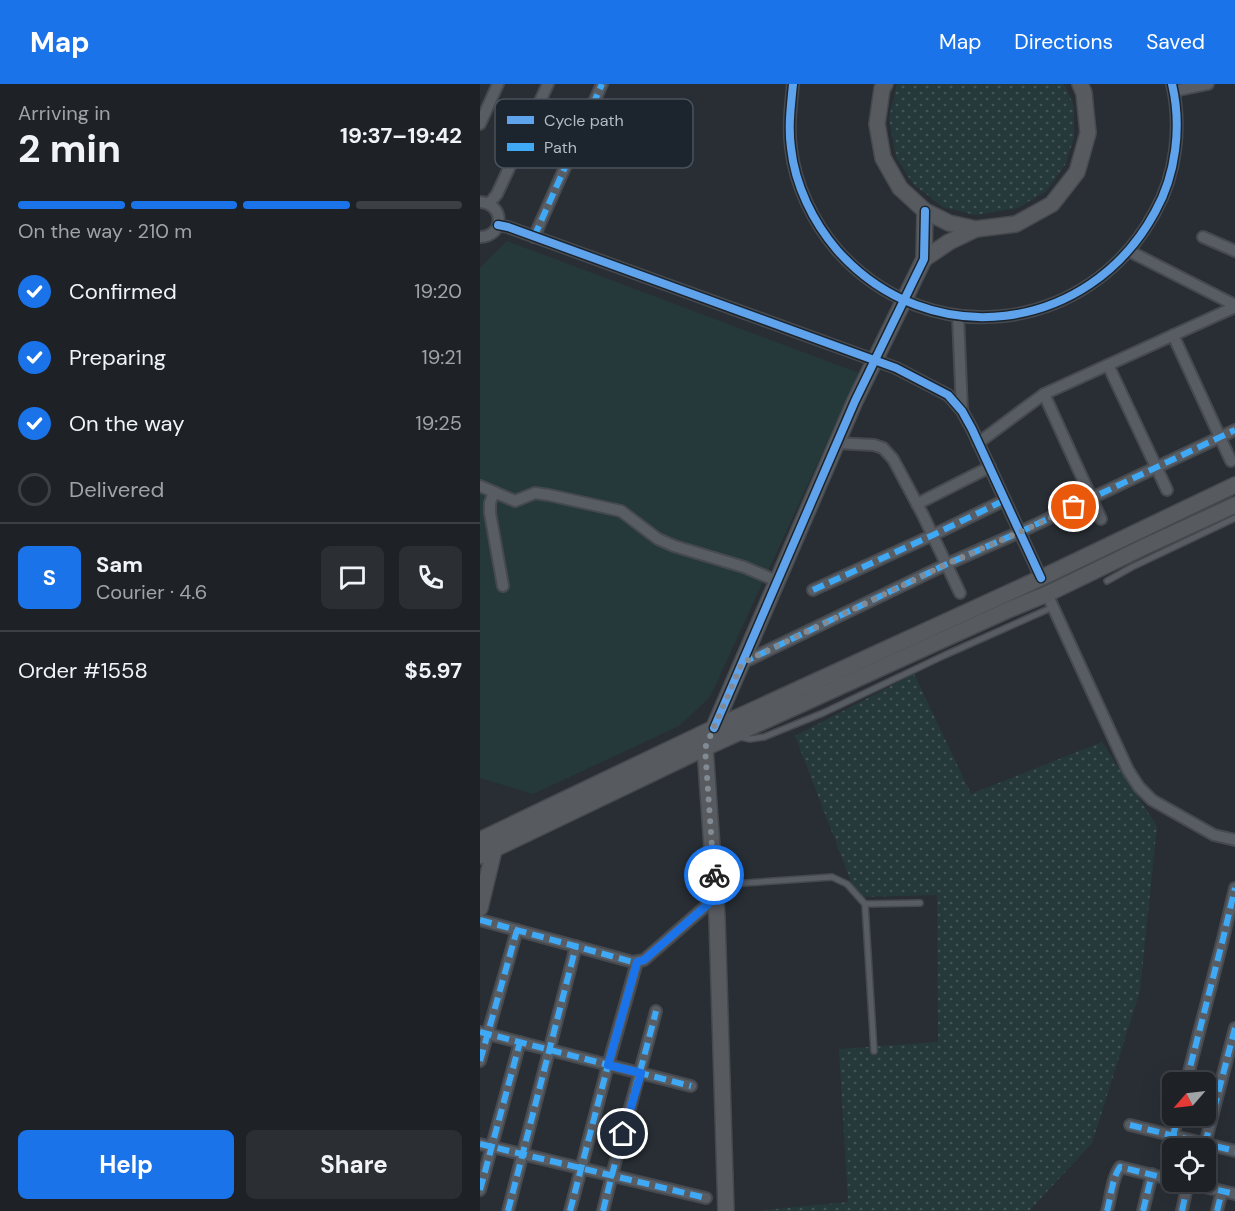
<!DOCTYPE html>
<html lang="en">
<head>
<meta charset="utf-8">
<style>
  :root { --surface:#1e2227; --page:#2b2f33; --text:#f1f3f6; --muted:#a1a4a7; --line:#3c3f44; --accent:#1a73e8 }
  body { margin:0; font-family:"DM Sans",sans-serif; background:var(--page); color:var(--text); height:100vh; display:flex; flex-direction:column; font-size:22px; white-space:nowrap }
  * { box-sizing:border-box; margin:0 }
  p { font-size:20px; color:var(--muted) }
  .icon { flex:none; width:33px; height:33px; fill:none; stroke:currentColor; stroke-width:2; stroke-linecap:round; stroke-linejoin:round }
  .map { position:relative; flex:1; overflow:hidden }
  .panel { display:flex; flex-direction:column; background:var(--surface); width:480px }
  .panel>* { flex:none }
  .needle { width:39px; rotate:242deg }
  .tools { position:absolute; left:682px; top:988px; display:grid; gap:12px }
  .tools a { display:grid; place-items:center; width:54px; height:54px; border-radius:9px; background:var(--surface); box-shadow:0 6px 24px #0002,0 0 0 2px var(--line); font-size:30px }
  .pin { position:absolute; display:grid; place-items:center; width:51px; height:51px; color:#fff; margin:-26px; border:3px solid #fff; border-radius:50%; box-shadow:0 2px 6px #0007 }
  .courier { position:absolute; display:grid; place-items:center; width:60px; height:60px; margin:-30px; border:4px solid #1a73e8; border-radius:50%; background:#fff; color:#222; box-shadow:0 2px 8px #0007 }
  .head em { font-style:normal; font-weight:700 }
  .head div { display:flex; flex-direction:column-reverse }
  .head { display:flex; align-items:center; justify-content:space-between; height:102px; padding:0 18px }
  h1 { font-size:39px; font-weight:700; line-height:45px }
  .bar { display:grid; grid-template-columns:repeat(4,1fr); gap:9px 6px; align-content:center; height:72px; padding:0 18px }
  .bar i { height:8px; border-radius:4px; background:var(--line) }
  .bar .current { background:var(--accent) }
  .bar p { grid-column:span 4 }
  .line { display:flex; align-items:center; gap:15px; padding:0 18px; border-top:2px solid var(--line) }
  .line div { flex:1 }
  .round { display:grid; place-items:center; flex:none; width:63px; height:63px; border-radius:9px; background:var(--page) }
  ol { padding:0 18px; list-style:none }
  li { display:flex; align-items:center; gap:18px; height:66px }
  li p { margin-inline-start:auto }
  li .icon { padding:6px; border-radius:50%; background:var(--accent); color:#fff; stroke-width:4 }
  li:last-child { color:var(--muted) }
  li i { width:33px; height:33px; border:3px solid var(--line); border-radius:50% }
  .primary-button { display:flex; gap:12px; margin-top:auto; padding:12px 18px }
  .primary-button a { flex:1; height:69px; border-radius:9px; background:var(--accent); color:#fff; font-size:24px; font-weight:700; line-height:69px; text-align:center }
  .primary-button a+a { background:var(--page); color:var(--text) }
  header { display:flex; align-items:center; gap:36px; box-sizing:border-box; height:84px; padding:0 30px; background:var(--accent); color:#fff }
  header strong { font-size:28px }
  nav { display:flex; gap:33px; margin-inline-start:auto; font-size:21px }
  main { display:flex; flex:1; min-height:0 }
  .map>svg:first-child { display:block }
</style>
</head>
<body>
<header>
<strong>Map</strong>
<nav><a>Map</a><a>Directions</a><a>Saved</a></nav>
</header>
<main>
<section class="panel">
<div class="head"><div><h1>2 min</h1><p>Arriving in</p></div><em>19:37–19:42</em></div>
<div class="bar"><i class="current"></i><i class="current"></i><i class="current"></i><i></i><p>On the way · 210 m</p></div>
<ol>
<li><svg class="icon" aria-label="check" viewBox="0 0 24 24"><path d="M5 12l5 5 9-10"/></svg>Confirmed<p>19:20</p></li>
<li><svg class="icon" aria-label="check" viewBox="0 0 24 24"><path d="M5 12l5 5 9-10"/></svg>Preparing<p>19:21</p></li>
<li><svg class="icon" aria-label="check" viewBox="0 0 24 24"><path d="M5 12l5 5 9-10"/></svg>On the way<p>19:25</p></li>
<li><i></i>Delivered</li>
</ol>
<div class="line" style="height:108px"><b class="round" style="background:var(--accent);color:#fff">S</b><div><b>Sam</b><p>Courier · 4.6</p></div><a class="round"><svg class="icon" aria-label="chat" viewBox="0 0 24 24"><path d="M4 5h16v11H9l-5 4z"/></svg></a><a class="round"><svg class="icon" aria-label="phone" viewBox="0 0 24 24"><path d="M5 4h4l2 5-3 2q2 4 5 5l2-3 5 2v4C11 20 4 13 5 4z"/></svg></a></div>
<div class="line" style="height:78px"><div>Order #1558</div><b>$5.97</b></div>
<div class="primary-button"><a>Help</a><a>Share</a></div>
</section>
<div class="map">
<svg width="755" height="1127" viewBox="0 0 755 1127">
  <defs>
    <pattern id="grass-dots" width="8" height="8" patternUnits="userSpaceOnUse" patternTransform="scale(1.5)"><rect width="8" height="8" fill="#26393a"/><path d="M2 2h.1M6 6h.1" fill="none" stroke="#435455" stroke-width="1.8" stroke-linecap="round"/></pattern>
  </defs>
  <rect width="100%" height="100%" fill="#282e34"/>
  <g fill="url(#grass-dots)">
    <path d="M 417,0 L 584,0 L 594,22 L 594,54 L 585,81 L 566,107 L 538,124 L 495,131 L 463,123 L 433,100 L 416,73 L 409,34 Z"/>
    <path d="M 434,590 L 491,710 L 622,658 L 677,742 L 660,907 L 612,1059 L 549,1127 L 275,1127 L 368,1118 L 359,965 L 458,958 L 457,811 L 377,813 L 315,652 Z"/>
  </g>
  <path fill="#26393a" d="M 27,157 L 379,289 L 230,613 L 199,642 L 53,710 L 0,694 L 0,184 Z"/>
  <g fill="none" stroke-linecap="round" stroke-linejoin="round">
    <g stroke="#464a4f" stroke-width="8">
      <g id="lane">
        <path d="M 627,497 L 652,483 L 755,434"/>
        <path d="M 261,653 L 270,655 L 284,653 L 343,629 L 465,571 L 573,523"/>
        <path d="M 236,801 L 352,793 L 367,800 L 385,820 L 440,819"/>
        <path d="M 385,820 L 394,967"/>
      </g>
    </g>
    <g stroke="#464a4f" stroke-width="14">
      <g id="street">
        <path d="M 313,0 C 311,21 308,42 311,64 C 315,101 333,138 357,166 C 449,270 609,250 675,128 C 696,91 702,42 692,0"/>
        <path d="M 694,7 L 728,0"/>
        <path d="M 0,40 L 18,0"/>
        <path d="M 0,118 C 25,120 25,152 0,153"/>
        <path d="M 9,120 L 17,110 L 68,0"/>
        <path d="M 18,141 L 28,143 L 416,284 L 468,311 L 482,327 L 492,345 L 561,494"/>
        <path d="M 54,153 L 122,0"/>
        <path d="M 723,153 L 755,167"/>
        <path d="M 649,167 L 755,221"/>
        <path d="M 478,232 L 482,327"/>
        <path d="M 693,251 L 751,377"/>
        <path d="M 628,281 L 687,406"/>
        <path d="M 564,310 L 621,435"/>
        <path d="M 357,359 L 394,361 L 403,364 L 413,375 L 443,431 L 480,509"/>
        <path d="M 498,359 L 564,310 L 755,223"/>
        <path d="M 0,402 L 35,417 L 55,409 L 69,411 L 141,427 L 178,455 L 194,462 L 264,483 L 297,497"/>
        <path d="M 14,408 L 10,419 L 10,429 L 23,502"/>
        <path d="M 437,420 L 510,383"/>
        <path d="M 333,506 L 453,451 L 525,416"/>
        <path d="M 567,510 L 648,686 L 659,703 L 672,716 L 734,751 L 755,756"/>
        <path d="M 262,579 L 467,480 L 540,448 L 755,346"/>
        <path d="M 0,836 L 153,878 L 164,876 L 235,814"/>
        <path d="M 0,948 L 211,1002"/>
        <path d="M 0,977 L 37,846"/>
        <path d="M 706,999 L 743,855 L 755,804"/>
        <path d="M 650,1041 L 755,1067"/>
        <path d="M 693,1052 L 698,1032"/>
        <path d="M 0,1060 L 226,1114"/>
        <path d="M 725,1060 L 755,944"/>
        <path d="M 703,1098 L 755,1110"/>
        <path d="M 0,1106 L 40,958"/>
        <path d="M 28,1127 L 96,862"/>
        <path d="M 90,1127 L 128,981 L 157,878"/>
        <path d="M 123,1127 C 139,1060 159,994 176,927"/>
        <path d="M 627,1127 C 631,1113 632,1094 640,1083 L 693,1096"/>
        <path d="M 663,1127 L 672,1090"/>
        <path d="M 702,1127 L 708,1098"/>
        <path d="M 737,1127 L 742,1107"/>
      </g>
    </g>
    <g stroke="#464a4f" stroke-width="18">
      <g id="secondary">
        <path d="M 405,0 L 402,5 L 397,40 L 403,74 L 420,104 L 445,127 L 469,139 L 496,145 L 536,140 L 572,120 L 597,88 L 608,49 L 604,9 L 600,0"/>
        <path d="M 444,175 L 469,158 L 496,145"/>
        <path d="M 0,756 L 234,644 L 561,494 L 755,401"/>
        <path d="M 0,772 L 225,664 L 528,526 L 567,510 L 666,462 L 755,421"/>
        <path d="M 0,824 L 14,766"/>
        <path d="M 246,1127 L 237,834 L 225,664 L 375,317 L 444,175 L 445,127"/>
      </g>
    </g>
    <use href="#lane" stroke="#585c63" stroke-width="5"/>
    <use href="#street" stroke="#585c63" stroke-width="10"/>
    <use href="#secondary" stroke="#575b60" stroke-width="15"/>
    <g stroke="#3fa9f5" stroke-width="6" stroke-dasharray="12 6" stroke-linecap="butt">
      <path d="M 54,153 L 122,0"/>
      <path d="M 333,506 L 453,451 L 525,416"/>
      <path d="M 262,579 L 467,480 L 540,448 L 755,346"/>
      <path d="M 0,836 L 153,878 L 164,876 L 235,814"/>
      <path d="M 0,948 L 211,1002"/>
      <path d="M 0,977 L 37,846"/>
      <path d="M 706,999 L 743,855 L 755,804"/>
      <path d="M 650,1041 L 755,1067"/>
      <path d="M 693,1052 L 698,1032"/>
      <path d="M 0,1060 L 226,1114"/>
      <path d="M 725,1060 L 755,944"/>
      <path d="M 703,1098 L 755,1110"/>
      <path d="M 0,1106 L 40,958"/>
      <path d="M 28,1127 L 96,862"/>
      <path d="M 90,1127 L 128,981 L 157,878"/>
      <path d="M 123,1127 C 139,1060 159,994 176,927"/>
      <path d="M 627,1127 C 631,1113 632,1094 640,1083 L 693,1096"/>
      <path d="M 663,1127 L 672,1090"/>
      <path d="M 702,1127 L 708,1098"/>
      <path d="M 737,1127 L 742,1107"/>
    </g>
    <g stroke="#1c252e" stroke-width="11">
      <g id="cycleway">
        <path d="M 313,0 C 311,21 308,42 311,64 C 315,101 333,138 357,166 C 449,270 609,250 675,128 C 696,91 702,42 692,0"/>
        <path d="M 18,141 L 28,143 L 416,284 L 468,311 L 482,327 L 492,345 L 561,494"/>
        <path d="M 234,644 L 375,317 L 444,175 L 445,127"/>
      </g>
    </g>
    <use href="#cycleway" stroke="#60a3ed" stroke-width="8"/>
  </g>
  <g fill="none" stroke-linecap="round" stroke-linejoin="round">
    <path stroke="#828a93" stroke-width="6" stroke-dasharray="0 10.8" d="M 234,791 L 225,664 L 262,579 L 467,480 L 540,448 L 594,423"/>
    <path stroke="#1a73e8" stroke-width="8" d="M 143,1050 L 161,989 L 128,981 L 157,878 L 164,876 L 235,814 L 234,791"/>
  </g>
  <rect x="15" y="15" width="198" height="69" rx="9" fill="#1c252e" stroke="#49525c" stroke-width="1.5"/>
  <rect x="27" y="32" width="27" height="8" fill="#60a3ed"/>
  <rect x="27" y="59" width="27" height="8" fill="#3fa9f5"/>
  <g font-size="16" fill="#b2bbc6">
    <text x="64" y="42">Cycle path</text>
    <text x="64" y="69">Path</text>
  </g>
</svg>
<div class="tools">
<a><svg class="needle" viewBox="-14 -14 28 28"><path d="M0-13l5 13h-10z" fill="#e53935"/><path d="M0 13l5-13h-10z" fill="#a1a4a7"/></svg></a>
<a><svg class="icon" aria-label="locate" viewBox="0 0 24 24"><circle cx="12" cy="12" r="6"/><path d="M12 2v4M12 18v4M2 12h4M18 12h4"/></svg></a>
</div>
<div class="pin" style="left:594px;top:423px;background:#ea580c"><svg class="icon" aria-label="bag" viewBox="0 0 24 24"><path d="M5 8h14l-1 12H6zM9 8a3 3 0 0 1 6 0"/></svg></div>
<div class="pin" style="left:143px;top:1050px;background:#1f2937"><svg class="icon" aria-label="home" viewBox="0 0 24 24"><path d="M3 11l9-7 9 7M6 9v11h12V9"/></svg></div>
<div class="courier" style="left:234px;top:791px"><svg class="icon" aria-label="bike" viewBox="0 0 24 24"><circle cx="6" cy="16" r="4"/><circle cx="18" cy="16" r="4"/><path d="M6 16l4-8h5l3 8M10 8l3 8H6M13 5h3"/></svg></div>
</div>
</main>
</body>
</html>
